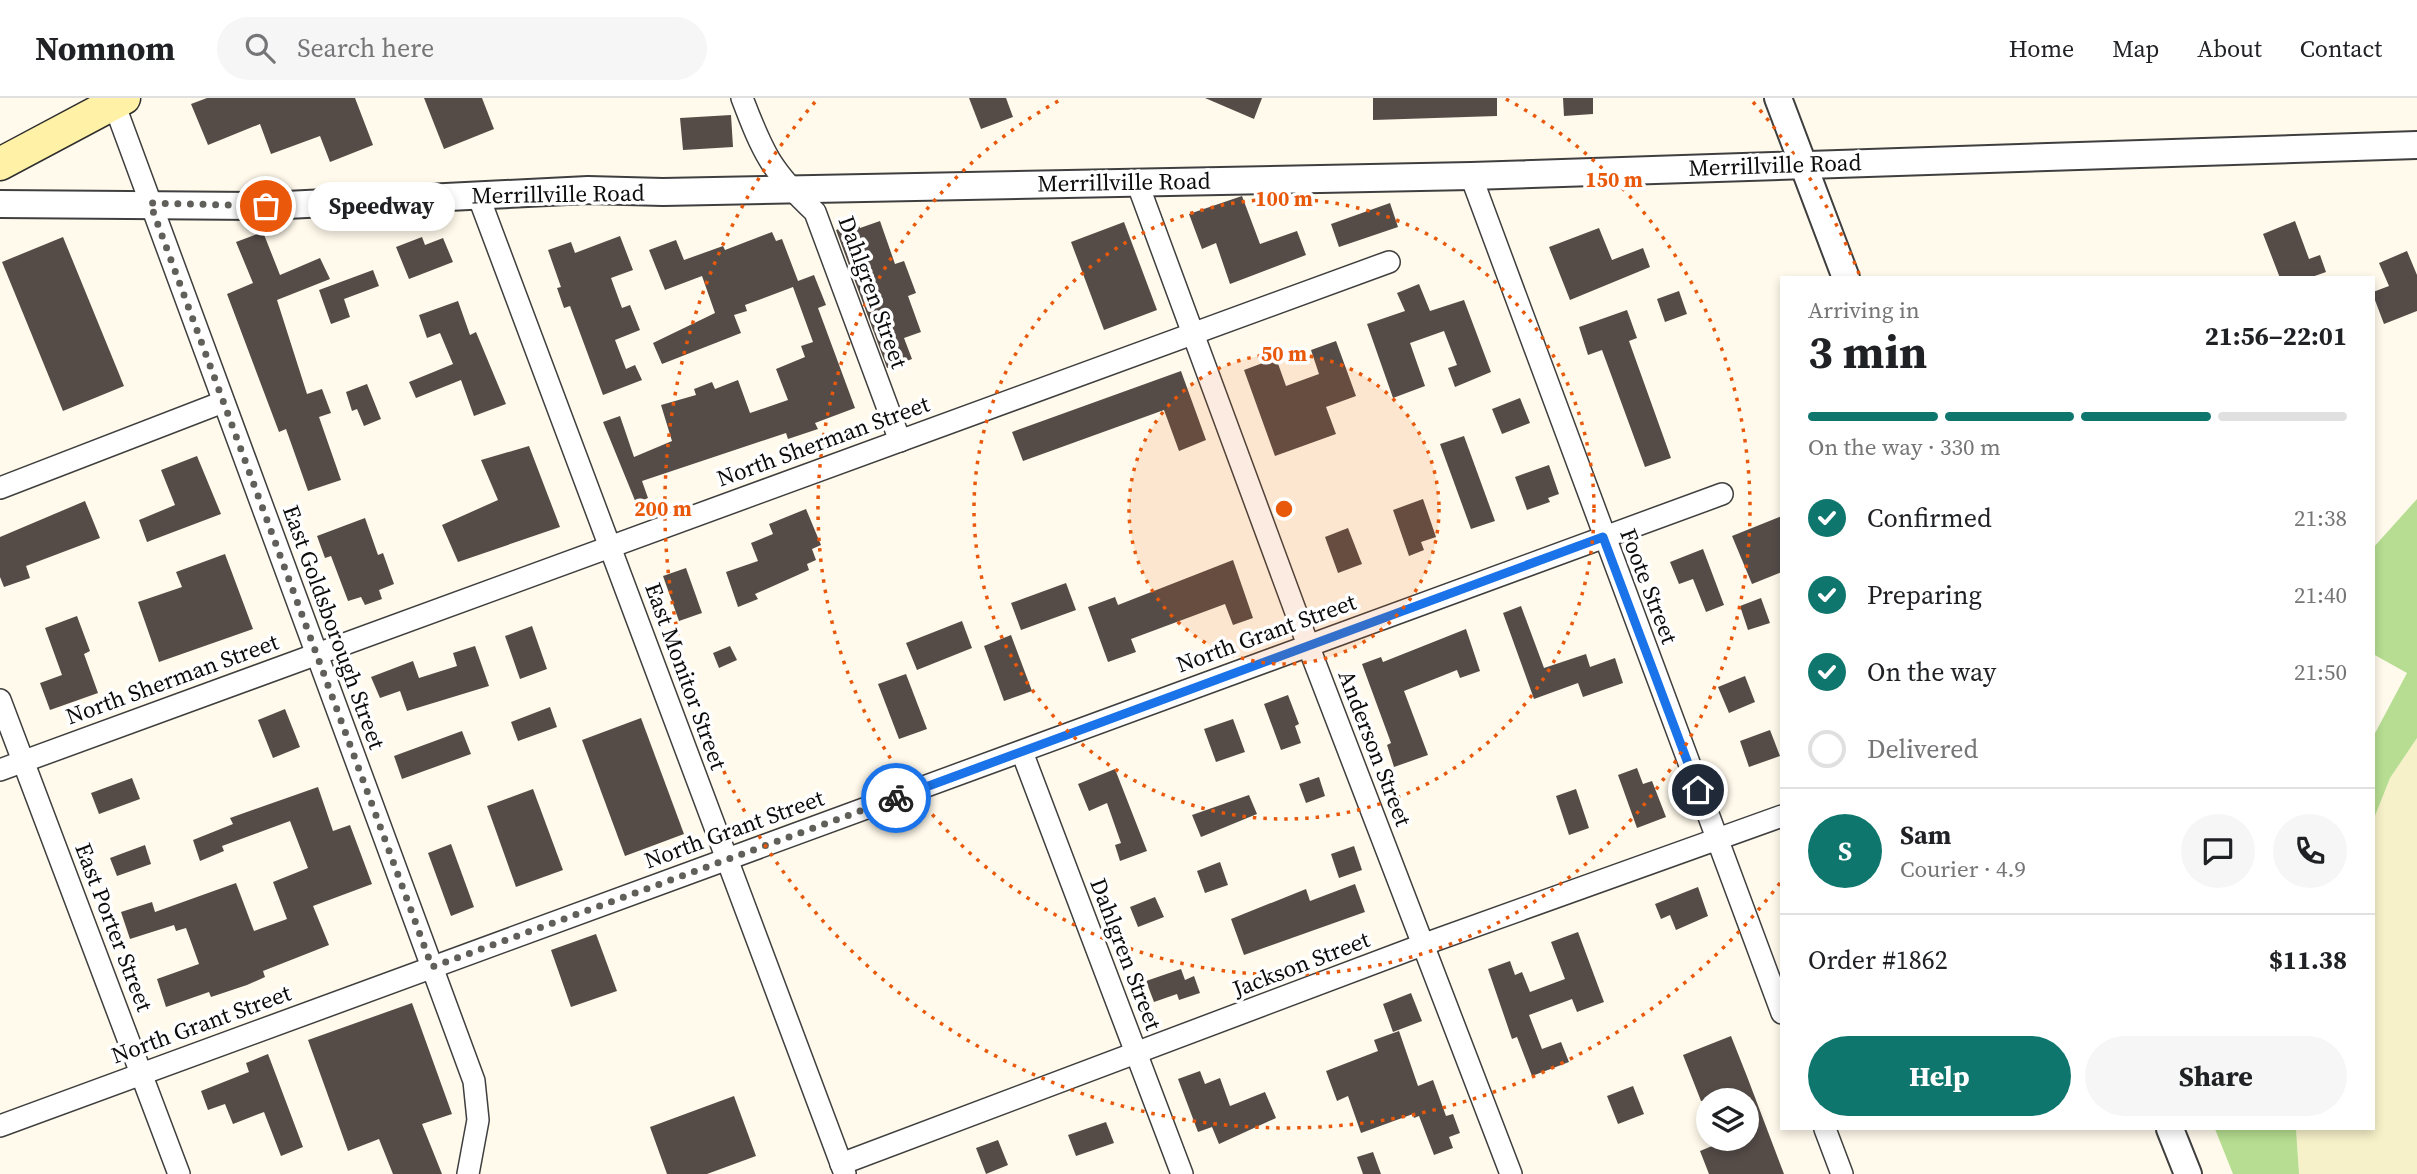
<!DOCTYPE html>
<html lang="en">
<head>
<meta charset="utf-8">
<style>
  :root { --surface:#fff; --page:#f6f6f6; --text:#202124; --muted:#757577; --line:#e0e0e0; --accent:#0f766e }
  body { margin:0; font-family:"Source Serif 4",serif; background:var(--page); color:var(--text); height:100vh; display:flex; flex-direction:column; font-size:26px; white-space:nowrap }
  * { box-sizing:border-box; margin:0 }
  p { font-size:23px; color:var(--muted) }
  .icon { flex:none; width:38px; height:38px; fill:none; stroke:currentColor; stroke-width:2; stroke-linecap:round; stroke-linejoin:round }
  .map { position:relative; flex:1; overflow:hidden }
  .details { position:absolute; left:1780px; top:178px; width:595px; height:854px; display:flex; flex-direction:column; background:var(--surface); border-radius:0px; box-shadow:0 4px 10px #0003 }
  .details>* { flex:none }
  .tools { position:absolute; left:1696px; top:990px; display:grid; gap:14px }
  .tools a { display:grid; place-items:center; width:63px; height:63px; border-radius:50%; background:var(--surface); box-shadow:0 4px 10px #0003; font-size:35px }
  .pin { position:absolute; display:grid; place-items:center; width:60px; height:60px; color:#fff; margin:-30px; border:4px solid #fff; border-radius:50%; box-shadow:0 2px 7px #0007 }
  .courier { position:absolute; display:grid; place-items:center; width:70px; height:70px; margin:-35px; border:5px solid #1a73e8; border-radius:50%; background:#fff; color:#222; box-shadow:0 2px 9px #0007 }
  .bubble { position:absolute; height:49px; border-radius:24px; background:var(--surface); box-shadow:0 4px 10px #0003; font-size:23px; font-weight:700; line-height:49px; text-align:center }
  .headline em { font-style:normal; font-weight:700 }
  .headline div { display:flex; flex-direction:column-reverse }
  .headline { display:flex; align-items:center; justify-content:space-between; height:119px; padding:0 28px }
  h1 { font-size:46px; font-weight:700; line-height:52px }
  .bar { display:grid; grid-template-columns:repeat(4,1fr); gap:10px 7px; align-content:center; height:84px; padding:0 28px }
  .bar i { height:9px; border-radius:5px; background:var(--line) }
  .bar .on { background:var(--accent) }
  .bar p { grid-column:span 4 }
  .line { display:flex; align-items:center; gap:18px; padding:0 28px; border-top:2px solid var(--line) }
  .line div { flex:1 }
  .round { display:grid; place-items:center; flex:none; width:74px; height:74px; border-radius:37px; background:var(--page) }
  ol { padding:0 28px; list-style:none }
  li { display:flex; align-items:center; gap:21px; height:77px }
  li p { margin-inline-start:auto }
  li .icon { padding:7px; border-radius:50%; background:var(--accent); color:#fff; stroke-width:4 }
  li:last-child { color:var(--muted) }
  li i { width:38px; height:38px; border:4px solid var(--line); border-radius:50% }
  .primary-button { display:flex; gap:14px; margin-top:auto; padding:14px 28px }
  .primary-button a { flex:1; height:80px; border-radius:42px; background:var(--accent); color:#fff; font-size:28px; font-weight:700; line-height:80px; text-align:center }
  .primary-button a+a { background:var(--page); color:var(--text) }
  header { display:flex; align-items:center; gap:42px; box-sizing:border-box; height:98px; padding:0 35px; background:var(--surface); border-bottom:2px solid var(--line) }
  header strong { font-size:33px }
  nav { display:flex; gap:38px; margin-inline-start:auto; font-size:24px }
  .search { width:490px; height:63px; background:var(--page); display:flex; align-items:center; gap:18px; box-sizing:border-box; padding:0 24px; border-radius:38px; color:var(--muted); font-size:26px }
  .map>svg:first-child { display:block }
</style>
</head>
<body>
<header>
<strong>Nomnom</strong>
<div class="search"><svg class="icon" aria-label="search" viewBox="0 0 24 24"><circle cx="10" cy="10" r="6"/><path d="M15 15l6 6"/></svg>Search here</div>
<nav><a>Home</a><a>Map</a><a>About</a><a>Contact</a></nav>
</header>
<div class="map">
<svg width="2417" height="1076" viewBox="0 0 2417 1076">
  <rect width="100%" height="100%" fill="#fffaeb"/>
  <path fill="#f7f1c9" d="M 2417,640 L 2417,1076 L 2299,1076 L 2296,1031 L 2373,1031 L 2373,723 L 2390,680 Z"/>
  <g fill="#b6dd91">
    <path d="M 2417,401 L 2417,640 L 2390,680 L 2373,723 L 2373,639 L 2407,575 L 2373,556 L 2373,450 Z"/>
    <path d="M 2215,1031 L 2296,1031 L 2299,1076 L 2233,1076 Z"/>
  </g>
  <g fill="#554c48">
    <path d="M 207,0 L 355,0 L 373,47 L 330,64 L 320,38 L 271,56 L 260,26 L 208,47 L 191,6 Z"/>
    <path d="M 424,0 L 482,0 L 494,31 L 444,51 Z"/>
    <path d="M 969,0 L 1006,0 L 1013,19 L 981,31 Z"/>
    <path d="M 1205,0 L 1262,0 L 1254,21 Z"/>
    <path d="M 1373,0 L 1497,0 L 1497,18 L 1373,22 Z"/>
    <path d="M 1563,0 L 1593,0 L 1593,16 L 1564,18 Z"/>
    <path d="M 731,17 L 733,49 L 683,52 L 680,20 Z"/>
    <path d="M 1242,98 L 1260,146 L 1297,133 L 1306,157 L 1230,186 L 1216,145 L 1202,151 L 1189,116 Z"/>
    <path d="M 1390,105 L 1398,129 L 1339,149 L 1331,126 Z"/>
    <path d="M 880,123 L 895,166 L 904,163 L 916,195 L 908,198 L 921,234 L 904,240 L 912,261 L 887,270 L 836,132 L 857,124 L 860,130 Z"/>
    <path d="M 2295,123 L 2309,161 L 2320,157 L 2326,174 L 2309,180 L 2280,180 L 2263,136 Z"/>
    <path d="M 1124,124 L 1157,212 L 1104,232 L 1071,144 Z"/>
    <path d="M 1599,130 L 1612,162 L 1643,150 L 1650,169 L 1570,202 L 1549,149 Z"/>
    <path d="M 263,134 L 280,177 L 320,160 L 330,181 L 277,202 L 307,296 L 322,291 L 331,315 L 319,319 L 341,382 L 308,393 L 286,331 L 279,334 L 227,196 L 253,185 L 236,144 Z"/>
    <path d="M 772,134 L 776,143 L 782,141 L 798,183 L 814,177 L 826,207 L 818,210 L 855,310 L 815,325 L 818,331 L 788,341 L 786,335 L 642,383 L 648,400 L 636,405 L 603,324 L 620,318 L 634,359 L 672,343 L 661,307 L 696,297 L 694,291 L 712,284 L 715,291 L 738,282 L 750,315 L 788,302 L 776,271 L 805,259 L 801,248 L 813,244 L 793,189 L 745,207 L 747,213 L 734,217 L 741,235 L 662,266 L 653,245 L 715,215 L 702,178 L 665,192 L 649,152 L 676,142 L 684,162 L 723,148 L 725,152 Z"/>
    <path d="M 620,138 L 633,172 L 611,180 L 622,210 L 630,207 L 640,232 L 615,242 L 626,271 L 635,267 L 642,282 L 603,297 L 570,208 L 564,210 L 557,190 L 561,189 L 548,152 L 571,144 L 575,155 Z"/>
    <path d="M 63,139 L 124,288 L 63,313 L 2,164 Z"/>
    <path d="M 422,139 L 425,147 L 443,140 L 453,164 L 409,181 L 396,149 Z"/>
    <path d="M 2407,153 L 2417,177 L 2417,213 L 2384,226 L 2373,197 L 2373,194 L 2389,188 L 2379,165 Z"/>
    <path d="M 373,172 L 379,188 L 344,201 L 350,219 L 331,226 L 319,192 Z"/>
    <path d="M 1419,186 L 1430,213 L 1464,202 L 1491,274 L 1455,289 L 1448,270 L 1457,267 L 1444,233 L 1410,245 L 1425,288 L 1393,300 L 1367,226 L 1405,213 L 1397,195 Z"/>
    <path d="M 1679,193 L 1687,216 L 1665,224 L 1657,201 Z"/>
    <path d="M 458,203 L 470,237 L 476,234 L 506,306 L 474,318 L 461,282 L 416,300 L 409,284 L 453,266 L 440,235 L 427,240 L 419,217 Z"/>
    <path d="M 1627,212 L 1637,240 L 1629,243 L 1671,360 L 1645,369 L 1602,252 L 1588,257 L 1579,229 Z"/>
    <path d="M 1336,243 L 1356,298 L 1326,309 L 1336,336 L 1275,358 L 1244,272 L 1276,260 L 1286,288 L 1319,276 L 1311,252 Z"/>
    <path d="M 1181,273 L 1206,342 L 1179,353 L 1164,312 L 1023,363 L 1012,334 Z"/>
    <path d="M 367,286 L 381,321 L 364,328 L 357,311 L 352,313 L 346,294 Z"/>
    <path d="M 1520,300 L 1530,325 L 1502,336 L 1492,311 Z"/>
    <path d="M 1464,338 L 1495,423 L 1471,431 L 1440,346 Z"/>
    <path d="M 529,348 L 560,429 L 458,464 L 442,427 L 498,402 L 481,362 Z"/>
    <path d="M 197,358 L 221,416 L 147,444 L 139,422 L 175,407 L 161,372 Z"/>
    <path d="M 1549,367 L 1559,396 L 1548,400 L 1550,404 L 1527,412 L 1515,379 Z"/>
    <path d="M 1423,401 L 1436,439 L 1421,444 L 1424,452 L 1409,458 L 1393,412 Z"/>
    <path d="M 85,403 L 100,440 L 26,468 L 30,480 L 4,489 L 0,479 L 0,439 Z"/>
    <path d="M 806,411 L 821,447 L 812,451 L 816,462 L 807,466 L 809,472 L 755,496 L 758,501 L 738,509 L 726,474 L 758,463 L 751,445 L 773,436 L 769,426 Z"/>
    <path d="M 1782,418 L 1782,474 L 1752,486 L 1732,438 Z"/>
    <path d="M 365,420 L 378,457 L 383,455 L 394,486 L 379,492 L 382,501 L 365,507 L 361,499 L 348,503 L 331,458 L 325,460 L 317,438 Z"/>
    <path d="M 1348,430 L 1362,466 L 1338,475 L 1325,439 Z"/>
    <path d="M 1703,451 L 1724,507 L 1706,514 L 1693,481 L 1679,486 L 1670,464 Z"/>
    <path d="M 225,456 L 253,531 L 159,564 L 138,504 L 182,489 L 176,474 Z"/>
    <path d="M 1233,462 L 1253,520 L 1233,527 L 1225,506 L 1131,541 L 1136,554 L 1108,564 L 1088,509 L 1115,499 L 1118,507 Z"/>
    <path d="M 686,470 L 702,515 L 679,523 L 663,478 Z"/>
    <path d="M 1066,485 L 1076,512 L 1021,532 L 1011,505 Z"/>
    <path d="M 1761,500 L 1770,525 L 1748,532 L 1740,508 Z"/>
    <path d="M 1521,508 L 1544,570 L 1586,556 L 1590,569 L 1615,560 L 1623,585 L 1583,599 L 1578,585 L 1534,601 L 1503,515 Z"/>
    <path d="M 77,518 L 90,553 L 84,556 L 98,595 L 50,612 L 40,585 L 62,577 L 45,530 Z"/>
    <path d="M 962,523 L 972,550 L 917,572 L 906,545 Z"/>
    <path d="M 532,528 L 547,571 L 520,581 L 505,538 Z"/>
    <path d="M 1466,531 L 1480,573 L 1460,580 L 1457,572 L 1404,593 L 1428,657 L 1394,669 L 1387,647 L 1391,645 L 1362,566 L 1381,559 L 1383,564 Z"/>
    <path d="M 1011,537 L 1032,593 L 1004,603 L 984,548 Z"/>
    <path d="M 475,548 L 489,588 L 407,613 L 400,593 L 380,600 L 371,579 L 413,563 L 419,580 L 457,568 L 453,555 Z"/>
    <path d="M 730,548 L 737,562 L 719,570 L 713,555 Z"/>
    <path d="M 906,576 L 927,631 L 899,641 L 878,586 Z"/>
    <path d="M 1745,578 L 1755,604 L 1729,615 L 1718,589 Z"/>
    <path d="M 1288,597 L 1299,626 L 1295,628 L 1301,645 L 1281,652 L 1264,606 Z"/>
    <path d="M 550,609 L 557,629 L 518,643 L 511,624 Z"/>
    <path d="M 285,611 L 300,649 L 273,660 L 258,622 Z"/>
    <path d="M 641,620 L 684,736 L 625,758 L 582,642 Z"/>
    <path d="M 1233,621 L 1245,654 L 1216,664 L 1204,631 Z"/>
    <path d="M 1770,632 L 1780,658 L 1749,669 L 1740,643 Z"/>
    <path d="M 462,633 L 471,656 L 402,681 L 394,658 Z"/>
    <path d="M 1637,670 L 1643,686 L 1652,683 L 1666,719 L 1637,730 L 1618,677 Z"/>
    <path d="M 1115,671 L 1147,753 L 1120,763 L 1115,747 L 1121,745 L 1107,705 L 1089,713 L 1078,686 Z"/>
    <path d="M 1319,679 L 1325,698 L 1306,705 L 1299,686 Z"/>
    <path d="M 132,680 L 140,701 L 99,716 L 91,695 Z"/>
    <path d="M 318,689 L 333,733 L 350,727 L 372,786 L 313,808 L 329,847 L 263,873 L 265,879 L 247,887 L 211,899 L 209,894 L 166,909 L 157,881 L 199,866 L 186,830 L 176,833 L 174,827 L 130,841 L 121,814 L 152,804 L 155,814 L 236,785 L 254,833 L 287,821 L 273,784 L 308,770 L 290,723 L 222,748 L 224,753 L 200,763 L 193,742 L 233,726 L 230,720 Z"/>
    <path d="M 533,691 L 563,772 L 516,789 L 487,708 Z"/>
    <path d="M 1576,691 L 1589,730 L 1569,737 L 1556,698 Z"/>
    <path d="M 1249,697 L 1257,716 L 1201,739 L 1192,717 Z"/>
    <path d="M 451,746 L 474,809 L 451,818 L 428,755 Z"/>
    <path d="M 145,747 L 151,766 L 117,778 L 110,760 Z"/>
    <path d="M 1354,748 L 1362,772 L 1339,780 L 1331,756 Z"/>
    <path d="M 1220,764 L 1228,787 L 1205,795 L 1197,773 Z"/>
    <path d="M 1355,786 L 1365,814 L 1244,857 L 1231,821 L 1306,791 L 1310,803 Z"/>
    <path d="M 1698,789 L 1708,818 L 1676,832 L 1670,817 L 1661,821 L 1655,806 Z"/>
    <path d="M 1155,799 L 1164,819 L 1138,829 L 1130,809 Z"/>
    <path d="M 1578,834 L 1604,904 L 1577,914 L 1572,901 L 1529,917 L 1542,951 L 1561,944 L 1569,964 L 1532,978 L 1517,939 L 1512,941 L 1488,871 L 1510,863 L 1515,877 L 1522,874 L 1530,894 L 1565,881 L 1551,844 Z"/>
    <path d="M 596,836 L 617,893 L 571,909 L 551,852 Z"/>
    <path d="M 1181,871 L 1185,882 L 1194,878 L 1200,895 L 1179,902 L 1177,896 L 1154,904 L 1146,883 Z"/>
    <path d="M 1411,895 L 1422,923 L 1393,934 L 1383,906 Z"/>
    <path d="M 412,905 L 452,1016 L 422,1026 L 442,1076 L 393,1076 L 379,1041 L 348,1053 L 308,942 Z"/>
    <path d="M 1399,933 L 1418,988 L 1433,982 L 1446,1018 L 1453,1016 L 1460,1035 L 1449,1039 L 1453,1050 L 1434,1057 L 1419,1018 L 1414,1020 L 1413,1016 L 1361,1035 L 1348,998 L 1337,1003 L 1326,973 L 1378,953 L 1374,942 Z"/>
    <path d="M 1731,938 L 1748,981 L 1784,1076 L 1709,1076 L 1700,1053 L 1717,1046 L 1715,1041 L 1746,1041 L 1746,1003 L 1701,1003 L 1683,957 Z"/>
    <path d="M 268,956 L 303,1049 L 281,1058 L 264,1014 L 233,1026 L 225,1006 L 208,1012 L 201,993 L 249,974 L 246,965 Z"/>
    <path d="M 1200,973 L 1205,986 L 1220,980 L 1230,1008 L 1265,994 L 1276,1020 L 1219,1046 L 1212,1029 L 1198,1034 L 1178,981 Z"/>
    <path d="M 1633,988 L 1644,1016 L 1618,1026 L 1607,998 Z"/>
    <path d="M 734,998 L 756,1058 L 707,1076 L 667,1076 L 650,1029 Z"/>
    <path d="M 1106,1024 L 1114,1045 L 1076,1058 L 1068,1037 Z"/>
    <path d="M 998,1042 L 1008,1067 L 986,1076 L 976,1050 Z"/>
    <path d="M 1373,1054 L 1381,1076 L 1363,1076 L 1357,1059 Z"/>
  </g>
  <g fill="none" stroke-linecap="round" stroke-linejoin="round">
    <g stroke="#3f3f3f" stroke-width="24">
      <g id="minor">
        <path d="M 112,0 L 474,983 L 478,1022 L 468,1076"/>
        <path d="M 742,0 C 763,55 771,73 815,114 L 900,343"/>
        <path d="M 1471,78 L 1782,915"/>
        <path d="M 1137,84 L 1308,547 L 1511,1076"/>
        <path d="M 478,97 L 845,1076"/>
        <path d="M 0,390 L 223,304"/>
        <path d="M 0,602 L 179,1076"/>
        <path d="M 1022,654 L 1182,1076"/>
        <path d="M 0,672 L 1389,164"/>
        <path d="M 0,1028 L 1722,396"/>
        <path d="M 1825,1031 L 1842,1076"/>
        <path d="M 841,1066 L 1422,847 L 1782,718"/>
      </g>
    </g>
    <g stroke="#3f3f3f" stroke-width="30">
      <g id="tertiary">
        <path d="M 1778,0 L 1846,180"/>
        <path d="M 0,106 L 266,108 L 588,92 L 663,94 L 1471,78 L 2417,47"/>
        <path d="M 2170,1031 L 2188,1076"/>
      </g>
    </g>
    <g stroke="#2e2e2e" stroke-width="35">
      <path id="secondary" d="M 0,66 L 124,0"/>
    </g>
    <use href="#minor" stroke="#fff" stroke-width="21"/>
    <use href="#tertiary" stroke="#fff" stroke-width="26"/>
    <use href="#secondary" stroke="#fff1a6" stroke-width="32"/>
  </g>
  <g fill="none" stroke-linecap="round" stroke-linejoin="round">
    <path stroke="#615f5a" stroke-width="7" stroke-dasharray="0 12.6" d="M 266,108 L 150,105 L 432,869 L 896,700"/>
    <path stroke="#1a73e8" stroke-width="9" d="M 896,700 L 1603,439 L 1698,692"/>
  </g>
  <circle cx="1284" cy="411" r="155" fill="#e8590c" fill-opacity=".12"/>
  <g fill="none" stroke="#e8590c" stroke-width="3.5" stroke-dasharray="3.5 7">
    <circle cx="1284" cy="411" r="155"/>
    <circle cx="1284" cy="411" r="310"/>
    <path d="M1506 1A466 466 0 1 1 1062 1"/>
    <path d="M1780 785A621 621 0 1 1 815 4M1753 4A621 621 0 0 1 1860 178"/>
  </g>
  <g text-anchor="middle" dominant-baseline="central" stroke-width="7" stroke-linejoin="round" paint-order="stroke">
    <g font-size="23" fill="#0c0c0c" stroke="#fff">
      <text transform="translate(1775 67) rotate(-2)">Merrillville Road</text>
      <text transform="translate(1124 84) rotate(-1)">Merrillville Road</text>
      <text transform="translate(558 96) rotate(-1)">Merrillville Road</text>
      <text transform="translate(873 194) rotate(70)">Dahlgren Street</text>
      <text transform="translate(823 343) rotate(-20)">North Sherman Street</text>
      <text transform="translate(1649 488) rotate(69)">Foote Street</text>
      <text transform="translate(334 529) rotate(70)">East Goldsborough Street</text>
      <text transform="translate(1266 535) rotate(-20)">North Grant Street</text>
      <text transform="translate(686 578) rotate(70)">East Monitor Street</text>
      <text transform="translate(172 581) rotate(-20)">North Sherman Street</text>
      <text transform="translate(1375 650) rotate(69)">Anderson Street</text>
      <text transform="translate(734 731) rotate(-20)">North Grant Street</text>
      <text transform="translate(114 829) rotate(69)">East Porter Street</text>
      <text transform="translate(1126 856) rotate(69)">Dahlgren Street</text>
      <text transform="translate(1301 866) rotate(-21)">Jackson Street</text>
      <text transform="translate(201 926) rotate(-20)">North Grant Street</text>
    </g>
  </g>
  <circle cx="1284" cy="411" r="10" fill="#e8590c" stroke="#fff" stroke-width="3.5"/>
  <g font-size="21" text-anchor="middle" font-weight="bold" fill="#e8590c" stroke="#fff" stroke-width="7" stroke-linejoin="round" paint-order="stroke">
    <text x="1614" y="89">150 m</text>
    <text x="1284" y="108">100 m</text>
    <text x="1284" y="263">50 m</text>
    <text x="663" y="418">200 m</text>
  </g>
</svg>
<div class="tools">
<a><svg class="icon" aria-label="layers" viewBox="0 0 24 24"><path d="M12 4l9 5-9 5-9-5zM3 14l9 5 9-5"/></svg></a>
</div>
<div class="pin" style="left:266px;top:108px;background:#ea580c"><svg class="icon" aria-label="bag" viewBox="0 0 24 24"><path d="M5 8h14l-1 12H6zM9 8a3 3 0 0 1 6 0"/></svg></div>
<div class="pin" style="left:1698px;top:692px;background:#1f2937"><svg class="icon" aria-label="home" viewBox="0 0 24 24"><path d="M3 11l9-7 9 7M6 9v11h12V9"/></svg></div>
<div class="courier" style="left:896px;top:700px"><svg class="icon" aria-label="bike" viewBox="0 0 24 24"><circle cx="6" cy="16" r="4"/><circle cx="18" cy="16" r="4"/><path d="M6 16l4-8h5l3 8M10 8l3 8H6M13 5h3"/></svg></div>
<div class="bubble" style="left:308px;top:84px;width:147px">Speedway</div>
<section class="details">
<div class="headline"><div><h1>3 min</h1><p>Arriving in</p></div><em>21:56–22:01</em></div>
<div class="bar"><i class="on"></i><i class="on"></i><i class="on"></i><i></i><p>On the way · 330 m</p></div>
<ol>
<li><svg class="icon" aria-label="check" viewBox="0 0 24 24"><path d="M5 12l5 5 9-10"/></svg>Confirmed<p>21:38</p></li>
<li><svg class="icon" aria-label="check" viewBox="0 0 24 24"><path d="M5 12l5 5 9-10"/></svg>Preparing<p>21:40</p></li>
<li><svg class="icon" aria-label="check" viewBox="0 0 24 24"><path d="M5 12l5 5 9-10"/></svg>On the way<p>21:50</p></li>
<li><i></i>Delivered</li>
</ol>
<div class="line" style="height:126px"><b class="round" style="background:var(--accent);color:#fff">S</b><div><b>Sam</b><p>Courier · 4.9</p></div><a class="round"><svg class="icon" aria-label="chat" viewBox="0 0 24 24"><path d="M4 5h16v11H9l-5 4z"/></svg></a><a class="round"><svg class="icon" aria-label="phone" viewBox="0 0 24 24"><path d="M5 4h4l2 5-3 2q2 4 5 5l2-3 5 2v4C11 20 4 13 5 4z"/></svg></a></div>
<div class="line" style="height:91px"><div>Order #1862</div><b>$11.38</b></div>
<div class="primary-button"><a>Help</a><a>Share</a></div>
</section>
</div>
</body>
</html>
